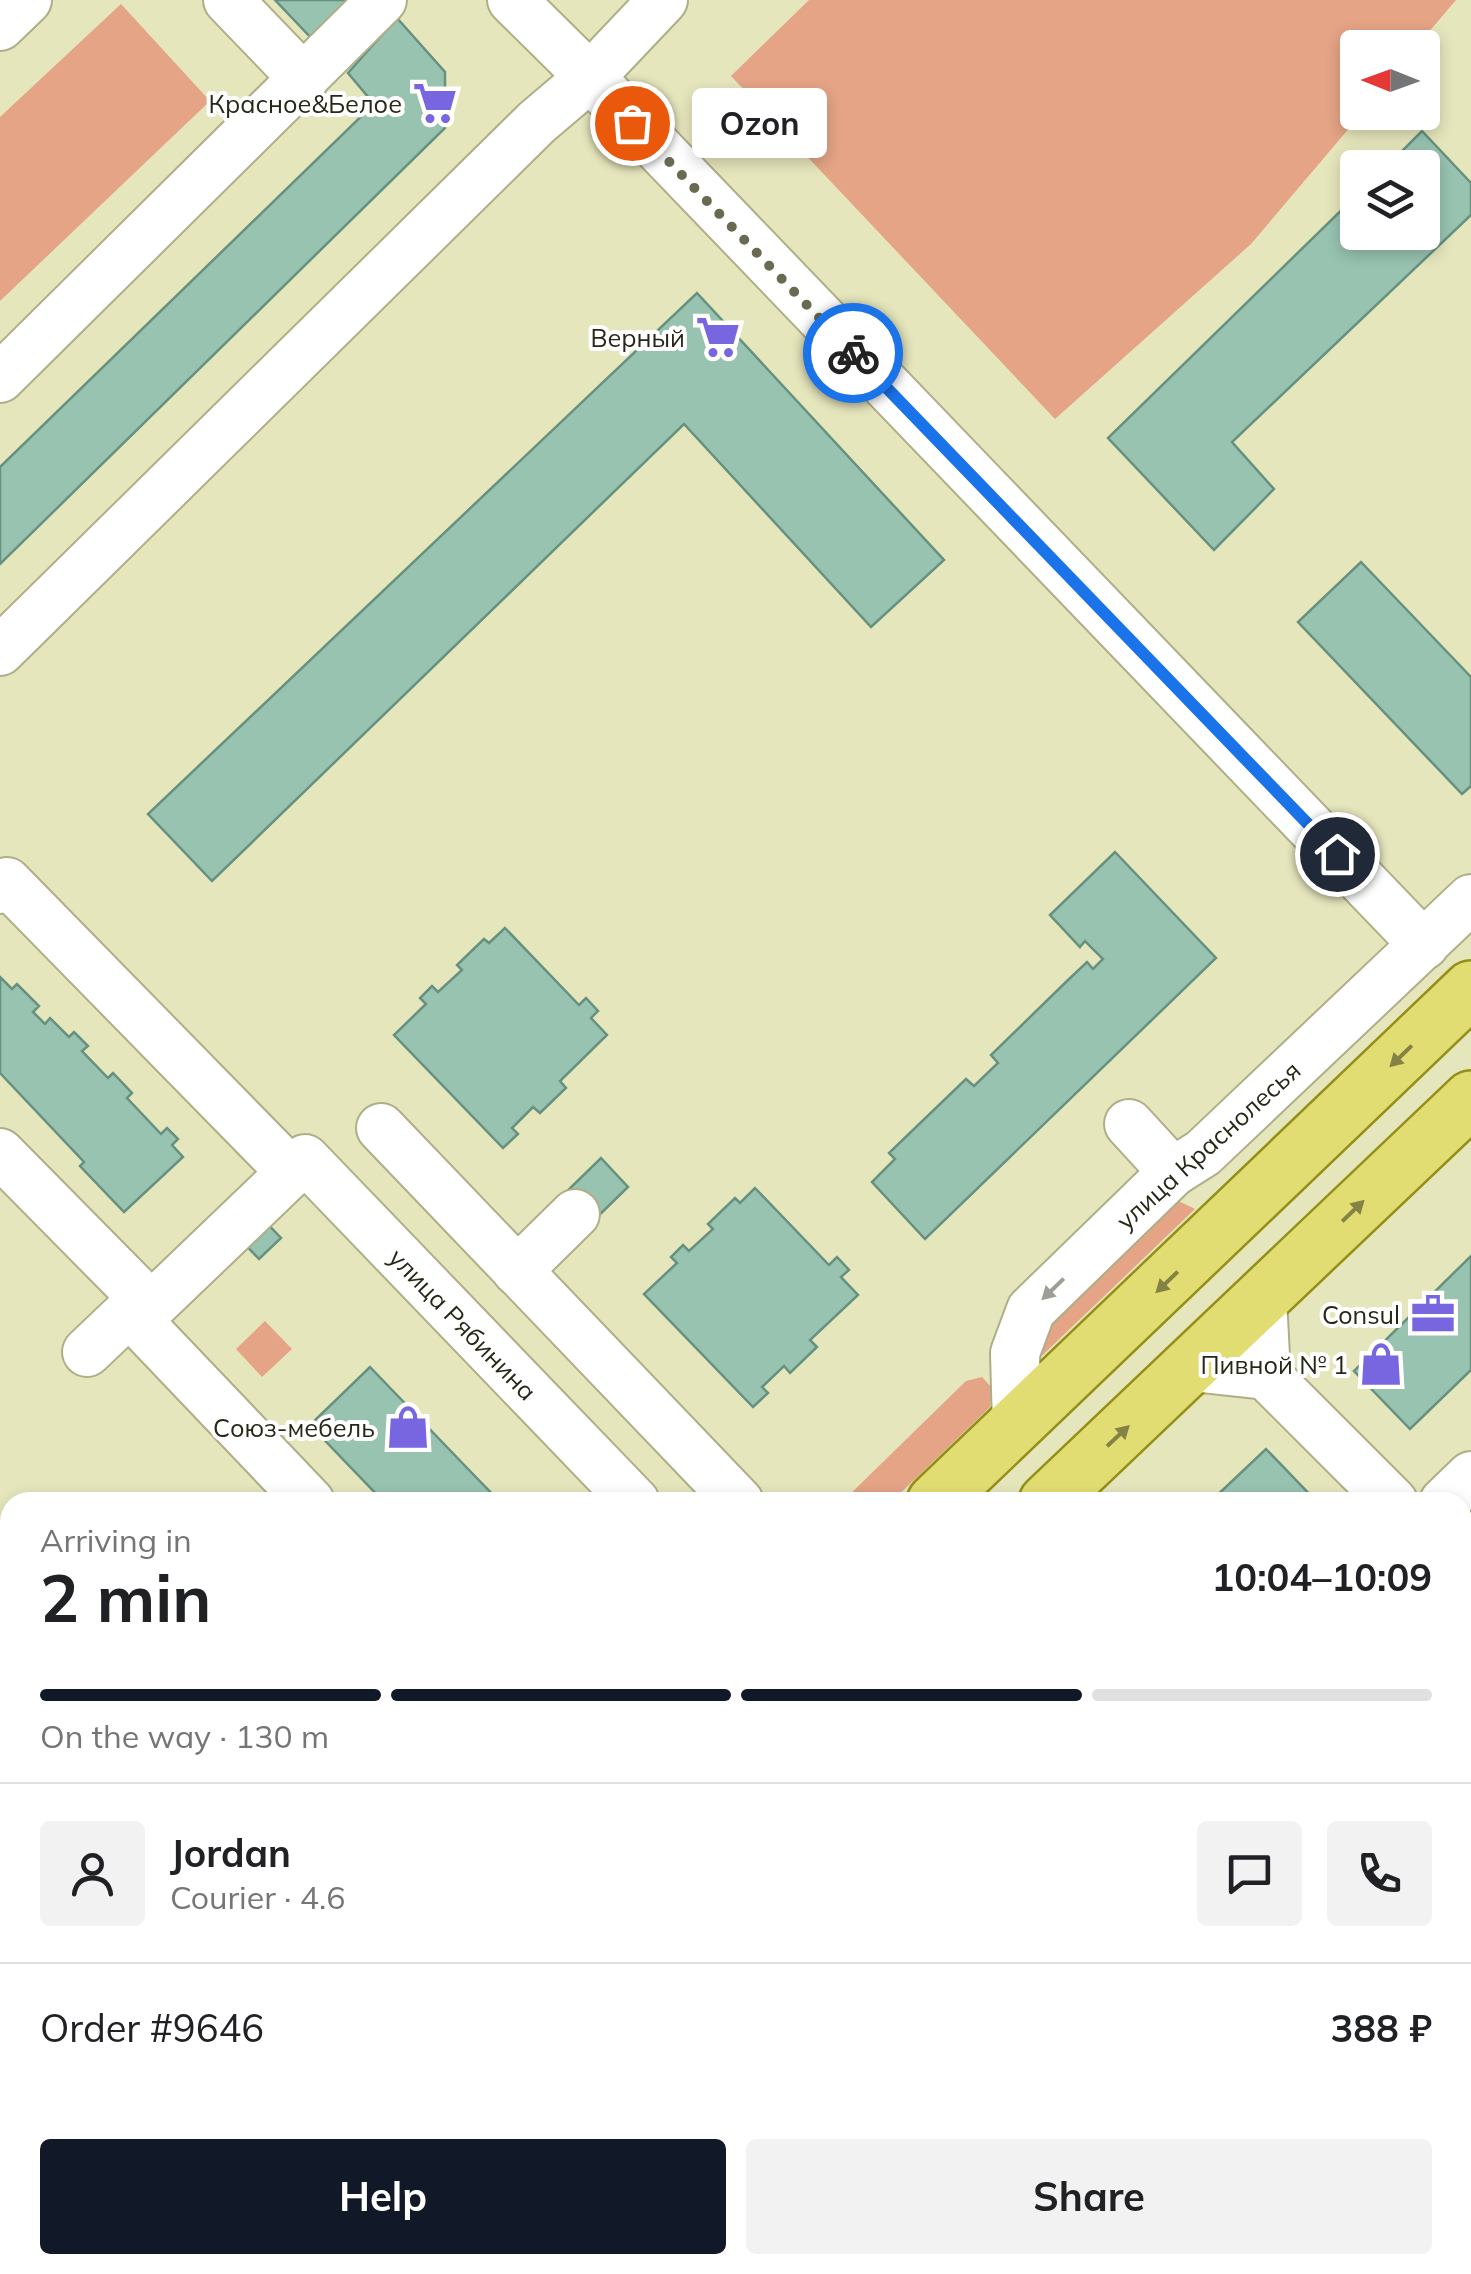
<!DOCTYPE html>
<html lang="en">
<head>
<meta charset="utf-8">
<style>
  :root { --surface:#fff; --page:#f2f2f2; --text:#202124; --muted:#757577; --line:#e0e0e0; --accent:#111827 }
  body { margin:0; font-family:Mulish,sans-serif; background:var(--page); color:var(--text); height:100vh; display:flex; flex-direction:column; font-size:38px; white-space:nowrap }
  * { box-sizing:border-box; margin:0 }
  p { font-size:32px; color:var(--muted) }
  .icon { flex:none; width:55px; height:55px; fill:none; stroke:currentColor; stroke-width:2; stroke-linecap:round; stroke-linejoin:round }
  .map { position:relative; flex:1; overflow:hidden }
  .details { position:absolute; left:0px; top:1492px; width:1472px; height:782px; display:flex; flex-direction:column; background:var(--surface); border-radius:30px 30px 0 0; box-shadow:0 5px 15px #0003 }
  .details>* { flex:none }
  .needle { width:65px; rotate:271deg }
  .controls { position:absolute; left:1340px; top:30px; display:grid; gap:20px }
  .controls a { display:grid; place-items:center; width:100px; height:100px; border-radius:10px; background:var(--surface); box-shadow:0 5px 15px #0003; font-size:50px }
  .pin { position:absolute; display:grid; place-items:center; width:85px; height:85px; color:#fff; margin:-42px; border:5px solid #fff; border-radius:50%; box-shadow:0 2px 10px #0007 }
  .courier { position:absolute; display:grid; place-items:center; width:100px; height:100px; margin:-50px; border:8px solid #1a73e8; border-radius:50%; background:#fff; color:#222; box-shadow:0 2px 12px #0007 }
  .bubble { position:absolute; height:70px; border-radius:10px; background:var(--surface); box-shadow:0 5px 15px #0003; font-size:32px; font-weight:700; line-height:70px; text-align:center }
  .headline em { font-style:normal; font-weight:700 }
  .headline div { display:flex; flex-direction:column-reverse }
  .headline { display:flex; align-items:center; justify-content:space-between; height:170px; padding:0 40px }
  h1 { font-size:65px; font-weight:700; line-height:75px }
  .bar { display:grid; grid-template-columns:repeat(4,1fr); gap:15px 10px; align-content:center; height:120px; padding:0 40px }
  .bar i { height:12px; border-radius:8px; background:var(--line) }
  .bar .selected { background:var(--accent) }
  .bar p { grid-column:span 4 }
  .line { display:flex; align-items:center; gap:25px; padding:0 40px; border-top:2px solid var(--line) }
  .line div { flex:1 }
  .round { display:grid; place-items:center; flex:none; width:105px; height:105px; border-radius:10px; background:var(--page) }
  .button { display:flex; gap:20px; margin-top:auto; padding:20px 40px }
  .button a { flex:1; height:115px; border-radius:10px; background:var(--accent); color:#fff; font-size:40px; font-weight:700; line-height:115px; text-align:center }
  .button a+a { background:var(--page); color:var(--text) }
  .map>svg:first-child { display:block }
</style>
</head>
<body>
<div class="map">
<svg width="1471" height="2274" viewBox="0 0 1471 2274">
  <rect width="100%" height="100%" fill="#e6e6bd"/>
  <g fill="#e4a485">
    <path d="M 809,0 L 1456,0 L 1416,47 L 1358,48 L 1358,112 L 1362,113 L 1251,244 L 1055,419 L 731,76 Z"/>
    <path d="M 121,4 L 210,101 L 0,301 L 0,117 Z"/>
    <path d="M 1166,1195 L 1195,1209 L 1026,1371 L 1031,1342 Z"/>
    <path d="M 265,1321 L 292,1349 L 262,1377 L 236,1349 Z"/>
    <path d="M 982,1377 L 992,1388 L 990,1407 L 891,1502 L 842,1502 L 966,1381 Z"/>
    <path d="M 1462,1636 L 1471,1645 L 1471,1772 L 1463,1780 Z"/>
  </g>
  <g fill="#98c3b1" stroke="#67917f" stroke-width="2.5">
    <path d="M 275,0 L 352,0 L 314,41 Z"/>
    <path d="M 397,18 L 445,72 L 445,128 L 0,564 L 0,467 L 374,104 L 348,73 Z"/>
    <path d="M 1422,131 L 1471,183 L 1471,215 L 1232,442 L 1274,489 L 1214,550 L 1108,438 L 1358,194 L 1358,232 L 1422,232 L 1422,168 L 1385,168 Z"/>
    <path d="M 697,293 L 944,560 L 871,627 L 684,424 L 212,881 L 148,814 Z"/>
    <path d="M 1361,562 L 1471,677 L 1471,786 L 1462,794 L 1298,622 Z"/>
    <path d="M 1115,852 L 1216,958 L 925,1239 L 872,1182 L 895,1159 L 889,1153 L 966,1079 L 974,1086 L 998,1063 L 991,1055 L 1067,981 L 1087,962 L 1093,969 L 1103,959 L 1085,941 L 1080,947 L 1050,915 Z"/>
    <path d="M 505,928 L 579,1005 L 586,998 L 598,1011 L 591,1018 L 607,1035 L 560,1081 L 566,1088 L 540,1113 L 533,1107 L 512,1128 L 518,1134 L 503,1148 L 394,1035 L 426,1004 L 420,998 L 432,986 L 438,992 L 462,970 L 457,965 L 484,939 L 489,943 Z"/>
    <path d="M 0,977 L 12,989 L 17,984 L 39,1006 L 33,1012 L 45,1024 L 50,1018 L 69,1037 L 74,1032 L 88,1046 L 82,1051 L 108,1078 L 113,1073 L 132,1093 L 127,1098 L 161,1134 L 167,1128 L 178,1139 L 172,1145 L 183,1157 L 124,1212 L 80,1166 L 84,1162 L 0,1073 Z"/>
    <path d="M 601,1158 L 628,1187 L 587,1227 L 560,1198 Z"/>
    <path d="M 755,1188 L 829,1265 L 837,1257 L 849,1270 L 841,1277 L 858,1295 L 810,1340 L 817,1347 L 790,1373 L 784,1366 L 762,1387 L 768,1393 L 753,1407 L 644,1294 L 677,1263 L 671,1257 L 683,1245 L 689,1251 L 713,1229 L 708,1224 L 735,1198 L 740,1203 Z"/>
    <path d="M 259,1215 L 281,1238 L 259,1259 L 237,1236 Z"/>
    <path d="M 1471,1256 L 1471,1370 L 1410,1429 L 1354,1371 Z"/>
    <path d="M 370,1367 L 469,1470 L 500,1502 L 384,1502 L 310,1425 Z"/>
    <path d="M 1266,1449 L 1317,1502 L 1210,1502 Z"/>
    <path d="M 1471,1908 L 1471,2047 L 1462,2055 L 1462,1916 Z"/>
    <path d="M 10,1919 L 10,1984 L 0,1974 L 0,1929 Z"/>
    <path d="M 10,1987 L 10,2089 L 0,2095 L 0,1997 Z"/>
    <path d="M 821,2265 L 983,2265 L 992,2274 L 830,2274 Z"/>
  </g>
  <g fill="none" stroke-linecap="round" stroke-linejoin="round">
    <g stroke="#afae88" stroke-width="52">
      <g id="minor">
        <path d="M 228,0 L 304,79"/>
        <path d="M 512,0 L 590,77 L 1424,945"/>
        <path d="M 0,26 L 27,0"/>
        <path d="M 0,378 L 382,0"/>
        <path d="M 0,651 L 537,122 L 590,77 L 663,0"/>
        <path d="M 0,889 L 7,882 L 291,1172"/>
        <path d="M 1129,1124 L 1173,1172"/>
        <path d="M 381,1128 L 739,1502"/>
        <path d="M 0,1153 L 151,1306"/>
        <path d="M 517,1271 L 575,1214"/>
        <path d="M 136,1321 L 305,1159 L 635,1502"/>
        <path d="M 87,1352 L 129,1312 L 310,1502"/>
        <path d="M 1192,1367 L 1266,1375 L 1262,1299"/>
        <path d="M 1266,1375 L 1393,1502"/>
        <path d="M 1017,1426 L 1015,1353 L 1031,1310 L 1173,1172 L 1203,1153 L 1471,899"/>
        <path d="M 1444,1502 L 1471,1476"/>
        <path d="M 1462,1819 L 1471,1810"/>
        <path d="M 0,1881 L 10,1871"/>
        <path d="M 1462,2138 L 1471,2130"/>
        <path d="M 0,2159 L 10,2149"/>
        <path d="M 1462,2220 L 1471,2212"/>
        <path d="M 1277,2265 L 1286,2274"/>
        <path d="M 1414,2265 L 1423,2274"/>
        <path d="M 427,2274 L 436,2265"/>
      </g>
    </g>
    <g stroke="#948f16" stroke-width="60">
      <g id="major">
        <path d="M 935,1502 L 1471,989"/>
        <path d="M 1047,1502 L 1471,1099"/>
        <path d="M 125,2274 L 134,2265"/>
        <path d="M 223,2274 L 233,2265"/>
      </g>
    </g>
    <use href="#minor" stroke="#fff" stroke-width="48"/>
    <use href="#major" stroke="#e2dd73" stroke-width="55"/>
  </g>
  <defs><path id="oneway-solid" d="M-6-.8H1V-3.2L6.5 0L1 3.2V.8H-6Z" transform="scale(2.5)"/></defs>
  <g fill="#848245">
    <use href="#oneway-solid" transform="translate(1401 1056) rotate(136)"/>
    <use href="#oneway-solid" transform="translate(1353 1211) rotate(-44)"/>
    <use href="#oneway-solid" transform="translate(1167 1282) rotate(136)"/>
    <use href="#oneway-solid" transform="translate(1118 1436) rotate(-43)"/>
  </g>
  <use fill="#9e9e97" href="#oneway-solid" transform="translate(1053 1289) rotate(136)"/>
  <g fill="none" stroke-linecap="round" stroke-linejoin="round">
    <path stroke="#6a6a51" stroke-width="10" stroke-dasharray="0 18" d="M 632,123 L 853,353"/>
    <path stroke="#1a73e8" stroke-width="12" d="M 853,353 L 1337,854"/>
  </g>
  <defs>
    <g id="supermarket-bare" transform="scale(3.45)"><path d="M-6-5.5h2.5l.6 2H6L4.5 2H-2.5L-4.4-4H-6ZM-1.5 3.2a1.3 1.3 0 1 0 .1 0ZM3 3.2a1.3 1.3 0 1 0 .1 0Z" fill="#7865e0" stroke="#fff" stroke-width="2.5" paint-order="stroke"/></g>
    <g id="office-bare" transform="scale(3.45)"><path d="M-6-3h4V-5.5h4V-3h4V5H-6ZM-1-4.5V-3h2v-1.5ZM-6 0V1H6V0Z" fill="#7865e0" stroke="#fff" stroke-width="2.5" paint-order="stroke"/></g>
    <g id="shop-bare" transform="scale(3.45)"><path d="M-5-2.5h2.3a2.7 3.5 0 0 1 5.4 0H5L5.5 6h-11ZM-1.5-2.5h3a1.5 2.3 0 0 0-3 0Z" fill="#7865e0" stroke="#fff" stroke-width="2.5" paint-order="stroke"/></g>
  </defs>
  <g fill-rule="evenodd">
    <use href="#supermarket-bare" x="435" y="103"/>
    <use href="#supermarket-bare" x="718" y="337"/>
    <use href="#office-bare" x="1433" y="1314"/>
    <use href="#shop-bare" x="1381" y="1364"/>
    <use href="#shop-bare" x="408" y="1427"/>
  </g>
  <g text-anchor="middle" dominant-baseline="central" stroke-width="8" stroke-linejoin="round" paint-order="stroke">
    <g font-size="25" fill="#272717" stroke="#fff" text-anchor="end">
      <text x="402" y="103">Красное&amp;Белое</text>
      <text x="685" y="337">Верный</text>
      <text x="1400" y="1314">Consul</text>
      <text x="1348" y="1364">Пивной № 1</text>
      <text x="375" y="1427">Союз-мебель</text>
    </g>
    <g font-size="25" fill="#272717" stroke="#fff">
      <text transform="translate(1208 1145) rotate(-42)">улица Краснолесья</text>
      <text transform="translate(463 1324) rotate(46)">улица Рябинина</text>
    </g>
  </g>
</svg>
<div class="controls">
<a><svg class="needle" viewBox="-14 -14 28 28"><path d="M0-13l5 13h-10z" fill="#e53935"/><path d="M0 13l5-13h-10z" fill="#757577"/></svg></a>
<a><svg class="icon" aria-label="layers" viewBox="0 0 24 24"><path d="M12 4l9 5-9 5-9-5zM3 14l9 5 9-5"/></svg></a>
</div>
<div class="pin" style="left:632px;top:123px;background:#ea580c"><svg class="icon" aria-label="bag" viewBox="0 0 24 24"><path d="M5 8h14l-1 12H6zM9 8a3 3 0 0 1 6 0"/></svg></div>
<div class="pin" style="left:1337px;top:854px;background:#1f2937"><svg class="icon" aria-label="home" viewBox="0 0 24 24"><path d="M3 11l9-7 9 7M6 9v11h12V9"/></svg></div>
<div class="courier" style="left:853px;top:353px"><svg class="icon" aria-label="bike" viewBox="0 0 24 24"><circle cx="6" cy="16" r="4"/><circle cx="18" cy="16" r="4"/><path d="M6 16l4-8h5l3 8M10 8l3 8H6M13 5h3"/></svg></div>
<div class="bubble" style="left:692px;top:88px;width:135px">Ozon</div>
<section class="details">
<div class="headline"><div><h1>2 min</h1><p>Arriving in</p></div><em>10:04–10:09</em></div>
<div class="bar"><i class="selected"></i><i class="selected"></i><i class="selected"></i><i></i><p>On the way · 130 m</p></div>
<div class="line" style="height:180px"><a class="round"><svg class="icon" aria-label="person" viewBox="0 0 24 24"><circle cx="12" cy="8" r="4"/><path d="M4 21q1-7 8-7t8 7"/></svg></a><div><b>Jordan</b><p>Courier · 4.6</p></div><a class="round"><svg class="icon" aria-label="chat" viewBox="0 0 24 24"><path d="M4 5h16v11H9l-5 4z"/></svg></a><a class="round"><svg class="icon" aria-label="phone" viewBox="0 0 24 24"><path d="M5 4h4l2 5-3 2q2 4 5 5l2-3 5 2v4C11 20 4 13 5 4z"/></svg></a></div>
<div class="line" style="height:130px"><div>Order #9646</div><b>388 ₽</b></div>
<div class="button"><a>Help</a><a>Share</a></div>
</section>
</div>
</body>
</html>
